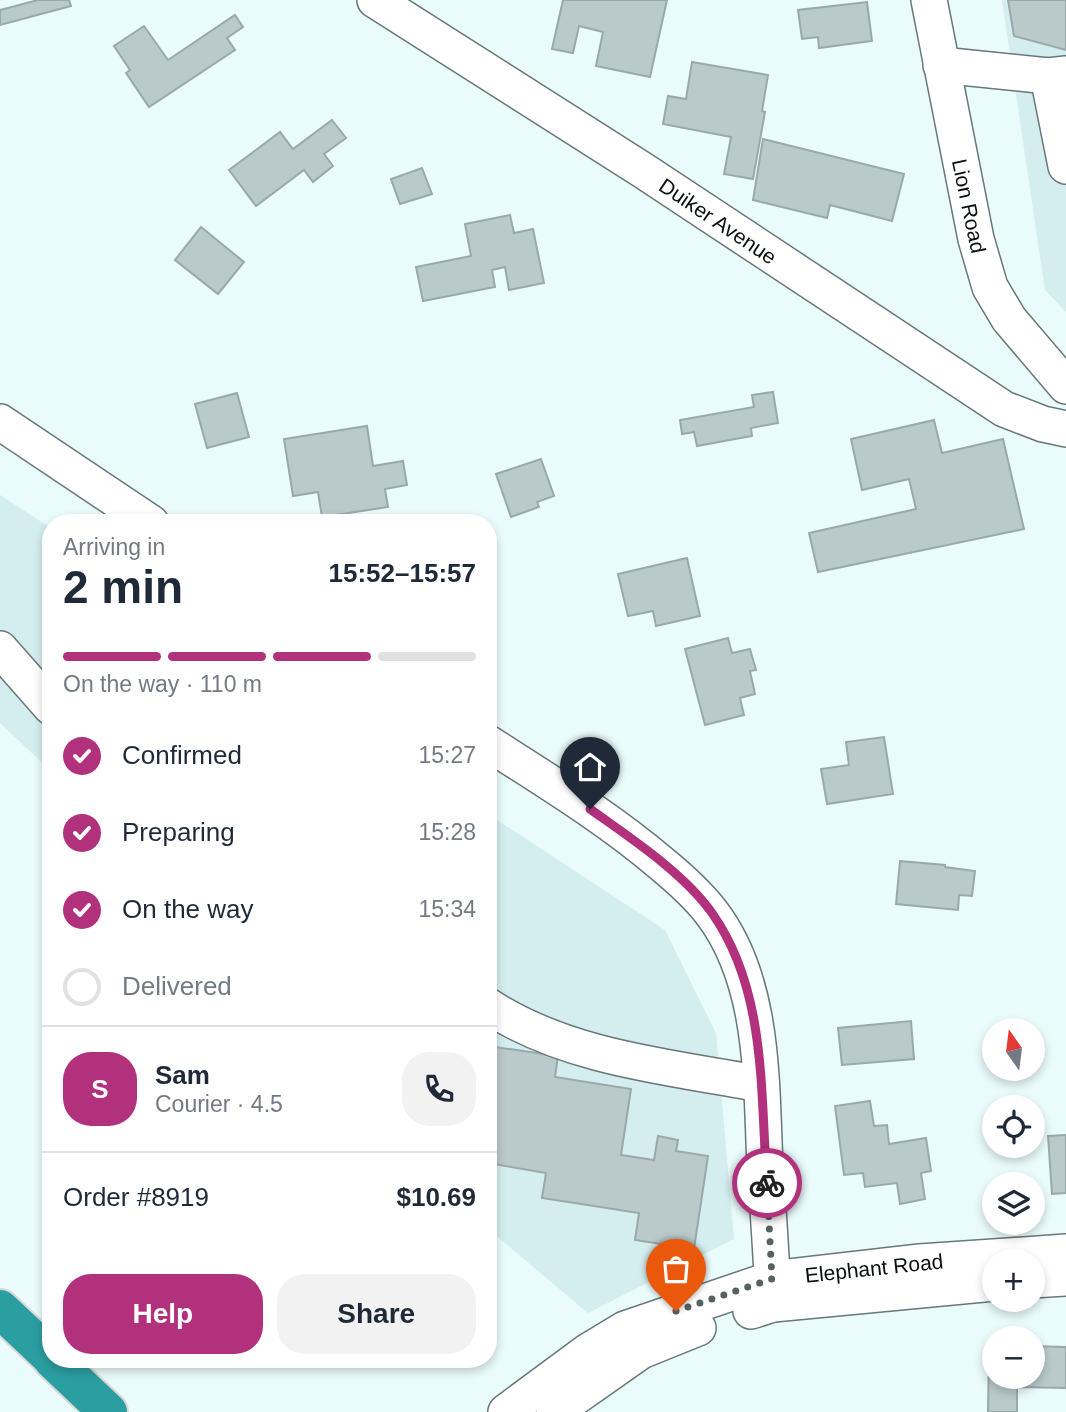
<!DOCTYPE html>
<html lang="en">
<head>
<meta charset="utf-8">
<style>
  :root { --surface:#fff; --page:#f2f2f3; --text:#1f2937; --muted:#747a83; --line:#e0e1e3; --accent:#b1317d }
  body { margin:0; font-family:Arial,sans-serif; background:var(--page); color:var(--text); height:100vh; display:flex; flex-direction:column; font-size:26px; white-space:nowrap }
  * { box-sizing:border-box; margin:0 }
  p { font-size:23px; color:var(--muted) }
  .icon { flex:none; width:38px; height:38px; fill:none; stroke:currentColor; stroke-width:2; stroke-linecap:round; stroke-linejoin:round }
  .map { position:relative; flex:1; overflow:hidden }
  .drawer { position:absolute; left:42px; top:514px; width:455px; height:854px; display:flex; flex-direction:column; background:var(--surface); border-radius:28px; box-shadow:0 4px 10px #0003 }
  .drawer>* { flex:none }
  .needle { width:46px; rotate:346deg }
  .buttons { position:absolute; left:982px; top:1018px; display:grid; gap:14px }
  .buttons a { display:grid; place-items:center; width:63px; height:63px; border-radius:50%; background:var(--surface); box-shadow:0 4px 10px #0003; font-size:35px }
  .pin { position:absolute; display:grid; place-items:center; width:60px; height:60px; color:#fff; margin:-72px -30px; border-radius:50% 50% 50% 0; rotate:-45deg; box-shadow:0 0 7px #0007 }
  .pin .icon { rotate:45deg }
  .courier { position:absolute; display:grid; place-items:center; width:70px; height:70px; margin:-35px; border:5px solid #b1317d; border-radius:50%; background:#fff; color:#222; box-shadow:0 2px 9px #0007 }
  .head em { font-style:normal; font-weight:700 }
  .head div { display:flex; flex-direction:column-reverse }
  .head { display:flex; align-items:center; justify-content:space-between; height:119px; padding:0 21px }
  h1 { font-size:46px; font-weight:700; line-height:52px }
  .bar { display:grid; grid-template-columns:repeat(4,1fr); gap:10px 7px; align-content:center; height:84px; padding:0 21px }
  .bar i { height:9px; border-radius:5px; background:var(--line) }
  .bar .current { background:var(--accent) }
  .bar p { grid-column:span 4 }
  .line { display:flex; align-items:center; gap:18px; padding:0 21px; border-top:2px solid var(--line) }
  .line div { flex:1 }
  .round { display:grid; place-items:center; flex:none; width:74px; height:74px; border-radius:28px; background:var(--page) }
  ol { padding:0 21px; list-style:none }
  li { display:flex; align-items:center; gap:21px; height:77px }
  li p { margin-inline-start:auto }
  li .icon { padding:7px; border-radius:50%; background:var(--accent); color:#fff; stroke-width:4 }
  li:last-child { color:var(--muted) }
  li i { width:38px; height:38px; border:4px solid var(--line); border-radius:50% }
  .primary-button { display:flex; gap:14px; margin-top:auto; padding:14px 21px }
  .primary-button a { flex:1; height:80px; border-radius:28px; background:var(--accent); color:#fff; font-size:28px; font-weight:700; line-height:80px; text-align:center }
  .primary-button a+a { background:var(--page); color:var(--text) }
  .map>svg:first-child { display:block }
</style>
</head>
<body>
<div class="map">
<svg width="1066" height="1412" viewBox="0 0 1066 1412">
  <rect width="100%" height="100%" fill="#eafbfb"/>
  <g fill="#d4edee">
    <path d="M 1002,0 L 1066,0 L 1066,312 L 1045,290 Z"/>
    <path d="M 0,495 L 51,528 L 51,771 L 0,723 Z"/>
    <path d="M 488,814 L 665,930 L 716,1033 L 734,1239 L 588,1313 L 488,1229 Z"/>
  </g>
  <g fill="#bac9ca" stroke="#99a9a9" stroke-width="2">
    <path d="M 38,0 L 69,0 L 71,6 L 0,25 L 0,10 Z"/>
    <path d="M 563,0 L 667,0 L 650,77 L 596,66 L 603,32 L 579,26 L 573,53 L 552,49 Z"/>
    <path d="M 1008,0 L 1066,0 L 1066,50 L 1014,36 Z"/>
    <path d="M 867,2 L 872,41 L 819,48 L 818,37 L 802,39 L 798,10 Z"/>
    <path d="M 235,15 L 243,27 L 227,38 L 235,50 L 149,107 L 126,73 L 130,70 L 114,46 L 144,26 L 168,60 Z"/>
    <path d="M 692,62 L 768,75 L 762,111 L 765,112 L 753,179 L 724,174 L 731,137 L 663,124 L 668,96 L 686,99 Z"/>
    <path d="M 332,120 L 346,138 L 324,154 L 333,166 L 313,182 L 304,170 L 256,206 L 229,170 L 280,132 L 293,149 Z"/>
    <path d="M 763,139 L 904,174 L 892,221 L 830,205 L 827,218 L 753,200 Z"/>
    <path d="M 422,168 L 432,194 L 400,204 L 391,179 Z"/>
    <path d="M 510,215 L 514,233 L 533,229 L 544,283 L 509,290 L 505,267 L 492,270 L 495,287 L 423,301 L 416,267 L 471,256 L 465,224 Z"/>
    <path d="M 201,227 L 244,262 L 218,294 L 175,260 Z"/>
    <path d="M 773,392 L 778,423 L 751,428 L 752,436 L 697,446 L 694,432 L 682,434 L 680,420 L 754,407 L 752,395 Z"/>
    <path d="M 237,393 L 249,437 L 207,448 L 195,404 Z"/>
    <path d="M 934,420 L 942,453 L 1003,439 L 1024,529 L 818,572 L 809,533 L 916,509 L 909,479 L 862,490 L 851,439 Z"/>
    <path d="M 367,426 L 373,466 L 403,461 L 407,485 L 385,489 L 388,507 L 322,517 L 318,492 L 293,496 L 284,439 Z"/>
    <path d="M 541,459 L 554,496 L 537,502 L 539,507 L 511,517 L 496,474 Z"/>
    <path d="M 687,558 L 700,616 L 656,626 L 653,611 L 628,616 L 618,574 Z"/>
    <path d="M 488,614 L 496,661 L 488,662 Z"/>
    <path d="M 728,638 L 732,653 L 750,649 L 756,670 L 750,671 L 755,694 L 740,698 L 744,715 L 705,725 L 685,649 Z"/>
    <path d="M 884,737 L 893,794 L 827,804 L 821,769 L 849,765 L 846,742 Z"/>
    <path d="M 900,861 L 945,865 L 945,867 L 975,871 L 972,896 L 959,895 L 958,910 L 896,904 Z"/>
    <path d="M 911,1021 L 914,1059 L 842,1065 L 838,1028 Z"/>
    <path d="M 488,1046 L 558,1056 L 555,1077 L 631,1089 L 621,1155 L 654,1160 L 658,1136 L 678,1140 L 676,1151 L 708,1156 L 694,1249 L 635,1240 L 639,1213 L 542,1198 L 546,1173 L 488,1163 Z"/>
    <path d="M 870,1101 L 874,1126 L 887,1125 L 889,1144 L 926,1138 L 931,1171 L 921,1173 L 925,1199 L 900,1204 L 897,1183 L 865,1187 L 863,1173 L 844,1175 L 835,1106 Z"/>
    <path d="M 1066,1135 L 1066,1193 L 1052,1194 L 1048,1136 Z"/>
    <rect x="1006" y="1335" width="14" height="4"/>
    <path d="M 1032,1346 L 1066,1347 L 1066,1388 L 1017,1387 L 1017,1412 L 988,1412 L 989,1351 L 994,1351 L 994,1377 L 1032,1377 Z"/>
  </g>
  <g fill="none" stroke-linecap="round" stroke-linejoin="round">
    <g stroke="#687777" stroke-width="38">
      <g id="minor">
        <path d="M 375,0 L 644,171 L 1004,409 L 1043,424 L 1066,429"/>
        <path d="M 929,0 L 976,239 L 990,287 L 1009,319 L 1066,386"/>
        <path d="M 941,65 L 1048,76 L 1066,74"/>
        <path d="M 1048,76 L 1066,166"/>
        <path d="M 0,422 L 151,523"/>
        <path d="M 0,649 L 51,707"/>
        <path d="M 488,743 C 547,781 608,818 662,864 C 679,878 697,894 711,912 C 765,982 761,1083 765,1166 C 768,1212 772,1258 773,1304"/>
        <path d="M 488,1006 C 568,1058 669,1067 761,1084"/>
        <path d="M 1032,1280 L 1066,1278"/>
        <path d="M 751,1311 L 773,1304 L 994,1283"/>
        <path d="M 506,1412 L 587,1352 L 625,1329 L 772,1279 L 920,1262 L 1066,1252"/>
        <path d="M 554,1412 L 641,1351 L 698,1328"/>
      </g>
    </g>
    <g stroke="#d8d8d8" stroke-width="42">
      <g id="highway">
        <path d="M 0,1309 L 51,1357"/>
        <path d="M 53,1360 L 108,1412"/>
      </g>
    </g>
    <use href="#minor" stroke="#fff" stroke-width="35"/>
    <use href="#highway" stroke="#2b9ea1" stroke-width="38"/>
  </g>
  <g fill="none" stroke-linecap="round" stroke-linejoin="round">
    <path stroke="#586161" stroke-width="7" stroke-dasharray="0 12.6" d="M 676,1311 L 772,1279 L 767,1183"/>
    <path stroke="#b1317d" stroke-width="9" d="M 590,809 C 629,837 684,873 712,913 C 767,991 760,1092 767,1183"/>
  </g>
  <g text-anchor="middle" dominant-baseline="central" stroke-width="5" stroke-linejoin="round" paint-order="stroke">
    <g font-size="21" fill="#090e0e" stroke="#fff">
      <text transform="translate(969 206) rotate(78)">Lion Road</text>
      <text transform="translate(718 221) rotate(34)">Duiker Avenue</text>
      <text transform="translate(874 1268) rotate(-6)">Elephant Road</text>
    </g>
  </g>
</svg>
<div class="buttons">
<a><svg class="needle" viewBox="-14 -14 28 28"><path d="M0-13l5 13h-10z" fill="#e53935"/><path d="M0 13l5-13h-10z" fill="#747a83"/></svg></a>
<a><svg class="icon" aria-label="locate" viewBox="0 0 24 24"><circle cx="12" cy="12" r="6"/><path d="M12 2v4M12 18v4M2 12h4M18 12h4"/></svg></a>
<a><svg class="icon" aria-label="layers" viewBox="0 0 24 24"><path d="M12 4l9 5-9 5-9-5zM3 14l9 5 9-5"/></svg></a>
<a>+</a>
<a>−</a>
</div>
<div class="pin" style="left:676px;top:1311px;background:#ea580c"><svg class="icon" aria-label="bag" viewBox="0 0 24 24"><path d="M5 8h14l-1 12H6zM9 8a3 3 0 0 1 6 0"/></svg></div>
<div class="pin" style="left:590px;top:809px;background:#1f2937"><svg class="icon" aria-label="home" viewBox="0 0 24 24"><path d="M3 11l9-7 9 7M6 9v11h12V9"/></svg></div>
<div class="courier" style="left:767px;top:1183px"><svg class="icon" aria-label="bike" viewBox="0 0 24 24"><circle cx="6" cy="16" r="4"/><circle cx="18" cy="16" r="4"/><path d="M6 16l4-8h5l3 8M10 8l3 8H6M13 5h3"/></svg></div>
<section class="drawer">
<div class="head"><div><h1>2 min</h1><p>Arriving in</p></div><em>15:52–15:57</em></div>
<div class="bar"><i class="current"></i><i class="current"></i><i class="current"></i><i></i><p>On the way · 110 m</p></div>
<ol>
<li><svg class="icon" aria-label="check" viewBox="0 0 24 24"><path d="M5 12l5 5 9-10"/></svg>Confirmed<p>15:27</p></li>
<li><svg class="icon" aria-label="check" viewBox="0 0 24 24"><path d="M5 12l5 5 9-10"/></svg>Preparing<p>15:28</p></li>
<li><svg class="icon" aria-label="check" viewBox="0 0 24 24"><path d="M5 12l5 5 9-10"/></svg>On the way<p>15:34</p></li>
<li><i></i>Delivered</li>
</ol>
<div class="line" style="height:126px"><b class="round" style="background:var(--accent);color:#fff">S</b><div><b>Sam</b><p>Courier · 4.5</p></div><a class="round"><svg class="icon" aria-label="phone" viewBox="0 0 24 24"><path d="M5 4h4l2 5-3 2q2 4 5 5l2-3 5 2v4C11 20 4 13 5 4z"/></svg></a></div>
<div class="line" style="height:91px"><div>Order #8919</div><b>$10.69</b></div>
<div class="primary-button"><a>Help</a><a>Share</a></div>
</section>
</div>
</body>
</html>
